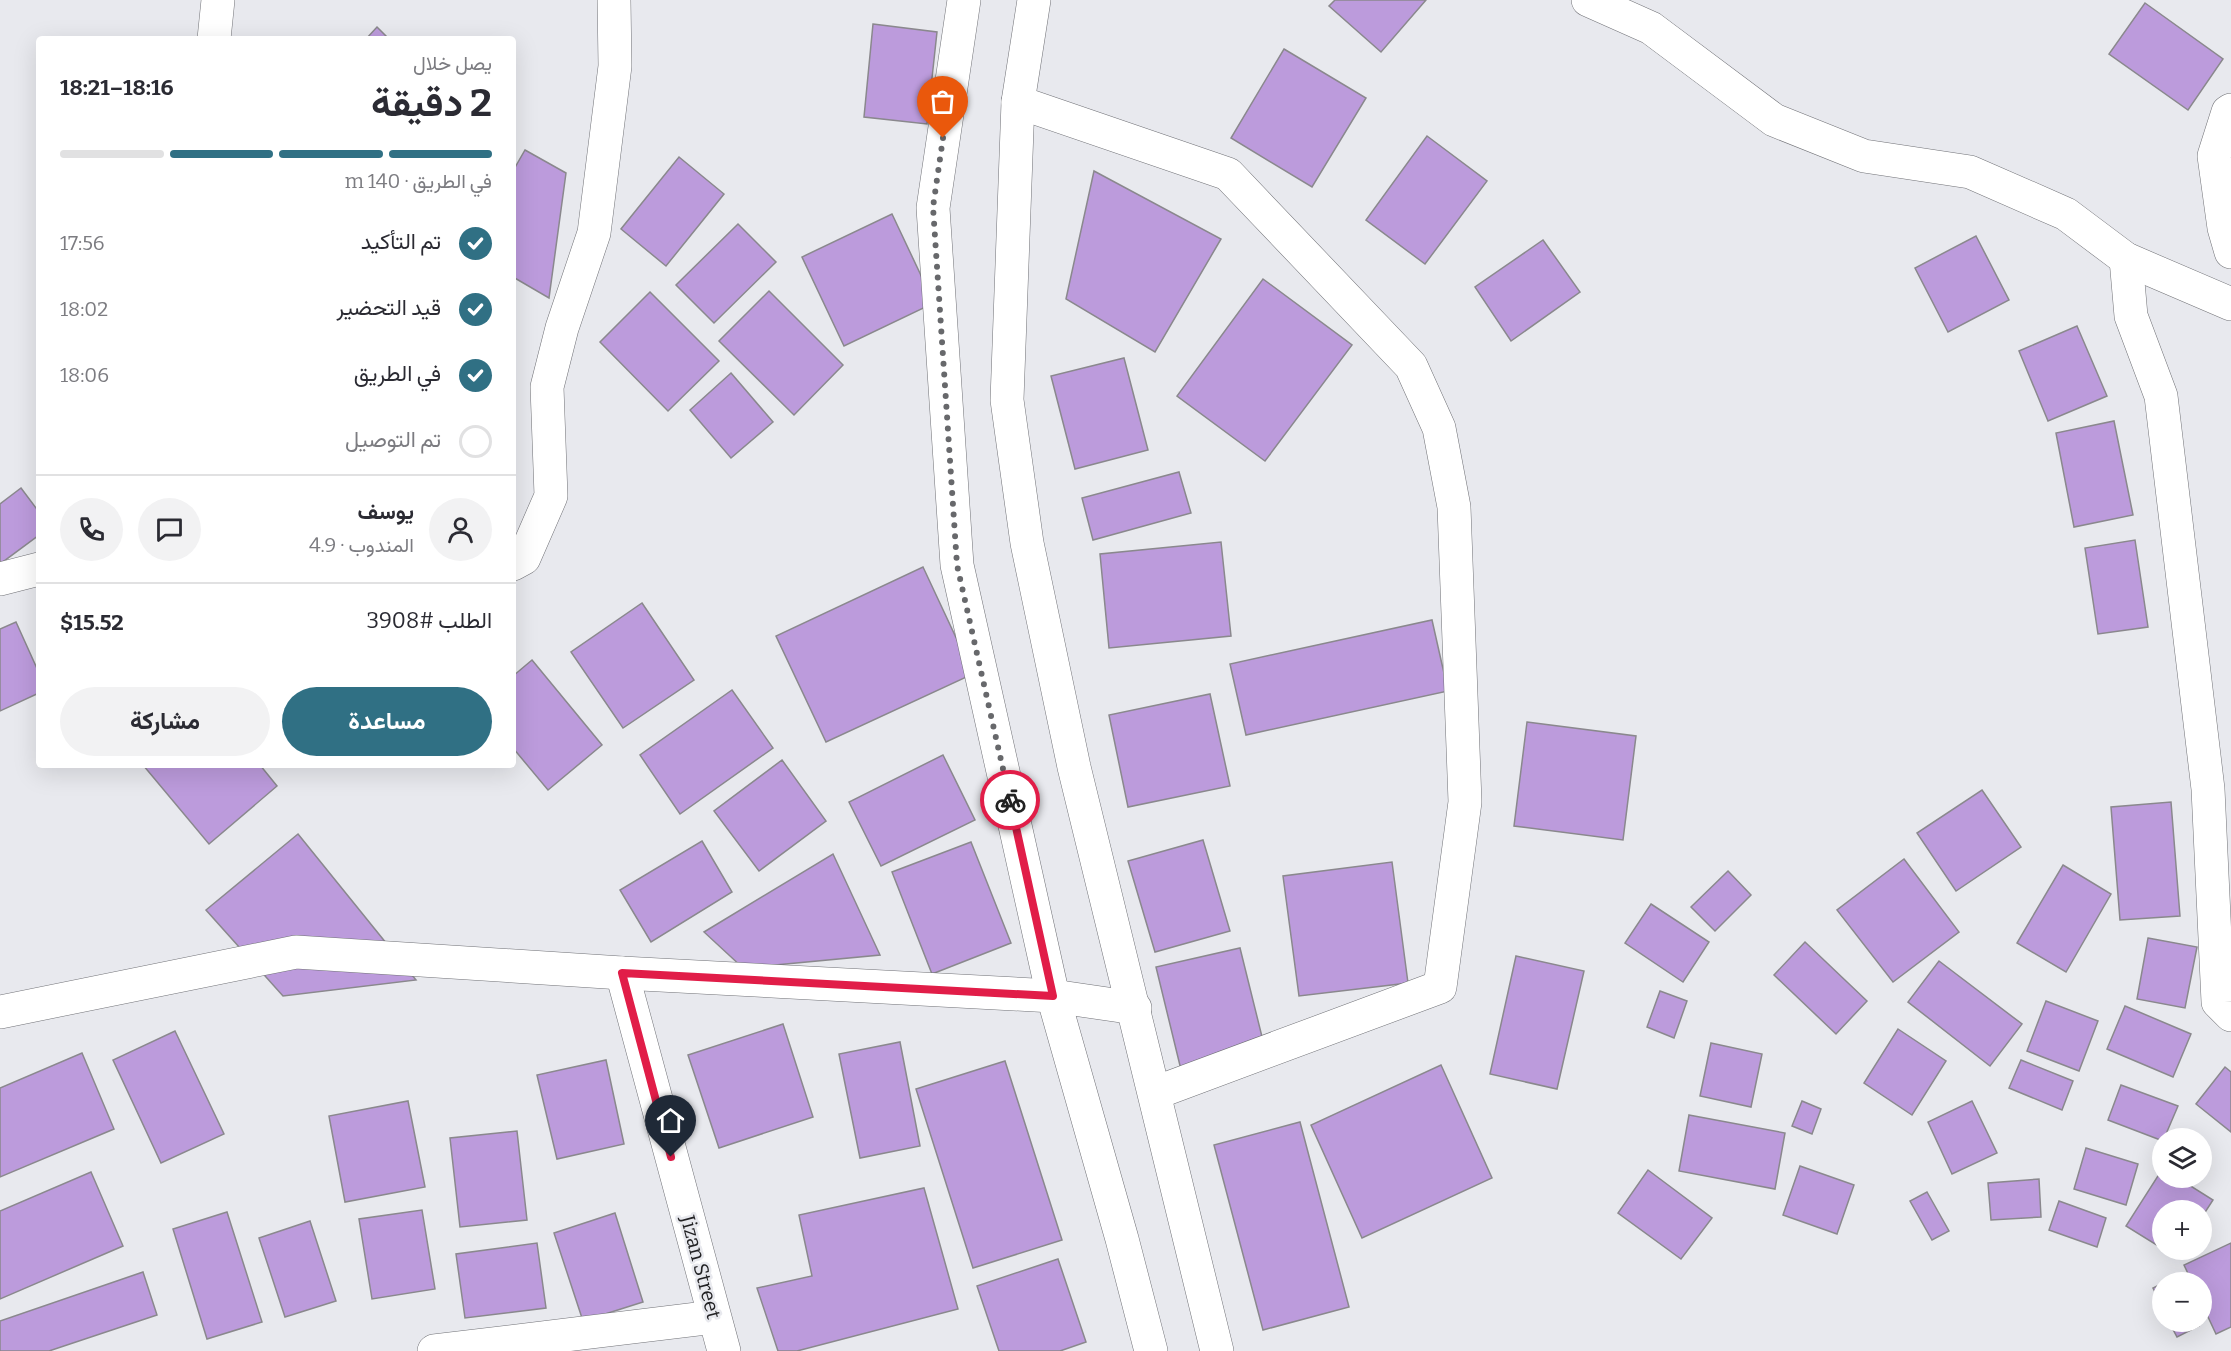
<!DOCTYPE html>
<html lang="ar">
<head>
<meta charset="utf-8">
<style>
  :root { --surface:#fff; --page:#f2f2f3; --text:#2b2b33; --muted:#7c7c81; --line:#e1e1e2; --accent:#307084 }
  body { margin:0; font-family:Bitter,Vazirmatn,serif; background:var(--page); color:var(--text); direction:rtl; height:100vh; display:flex; flex-direction:column; font-size:22px; white-space:nowrap }
  * { box-sizing:border-box; margin:0 }
  p { font-size:20px; color:var(--muted) }
  .icon { flex:none; width:33px; height:33px; fill:none; stroke:currentColor; stroke-width:2; stroke-linecap:round; stroke-linejoin:round }
  .map { position:relative; flex:1; overflow:hidden; direction:ltr }
  .side { position:absolute; left:36px; top:36px; width:480px; height:732px; display:flex; flex-direction:column; background:var(--surface); border-radius:6px; box-shadow:0 6px 24px #0002; direction:rtl }
  .side>* { flex:none }
  .tools { position:absolute; left:2152px; top:1128px; display:grid; gap:12px }
  .tools a { display:grid; place-items:center; width:60px; height:60px; border-radius:50%; background:var(--surface); box-shadow:0 6px 24px #0002; font-size:30px }
  .pin { position:absolute; display:grid; place-items:center; width:51px; height:51px; color:#fff; margin:-62px -26px; border-radius:50% 50% 50% 0; rotate:-45deg; box-shadow:0 0 6px #0007 }
  .pin .icon { rotate:45deg }
  .courier { position:absolute; display:grid; place-items:center; width:60px; height:60px; margin:-30px; border:4px solid #e11d48; border-radius:50%; background:#fff; color:#222; box-shadow:0 2px 8px #0007 }
  .head em { font-style:normal; font-weight:700 }
  .head div { display:flex; flex-direction:column-reverse }
  .head { display:flex; align-items:center; justify-content:space-between; height:102px; padding:0 24px }
  h1 { font-size:39px; font-weight:700; line-height:45px }
  .bar { display:grid; grid-template-columns:repeat(4,1fr); gap:9px 6px; align-content:center; height:72px; padding:0 24px }
  .bar i { height:8px; border-radius:4px; background:var(--line) }
  .bar .active { background:var(--accent) }
  .bar p { grid-column:span 4 }
  .line { display:flex; align-items:center; gap:15px; padding:0 24px; border-top:2px solid var(--line) }
  .line div { flex:1 }
  .round { display:grid; place-items:center; flex:none; width:63px; height:63px; border-radius:32px; background:var(--page) }
  ol { padding:0 24px; list-style:none }
  li { display:flex; align-items:center; gap:18px; height:66px }
  li p { margin-inline-start:auto }
  li .icon { padding:6px; border-radius:50%; background:var(--accent); color:#fff; stroke-width:4 }
  li:last-child { color:var(--muted) }
  li i { width:33px; height:33px; border:3px solid var(--line); border-radius:50% }
  .button { display:flex; gap:12px; margin-top:auto; padding:12px 24px }
  .button a { flex:1; height:69px; border-radius:36px; background:var(--accent); color:#fff; font-size:24px; font-weight:700; line-height:69px; text-align:center }
  .button a+a { background:var(--page); color:var(--text) }
  .map>svg:first-child { display:block }
</style>
</head>
<body>
<div class="map">
<svg width="2231" height="1351" viewBox="0 0 2231 1351">
  <rect width="100%" height="100%" fill="#e8e9ee"/>
  <g fill="#bc9bdc" stroke="#8a888d" stroke-width="1.5">
    <path d="M 1335,0 L 1426,0 L 1381,52 L 1329,6 Z"/>
    <path d="M 2145,3 L 2223,59 L 2188,110 L 2109,54 Z"/>
    <path d="M 873,24 L 937,32 L 927,124 L 864,117 Z"/>
    <path d="M 377,27 L 389,39 L 366,39 Z"/>
    <path d="M 1284,49 L 1366,98 L 1312,187 L 1231,138 Z"/>
    <path d="M 1427,136 L 1487,181 L 1425,264 L 1366,220 Z"/>
    <path d="M 525,150 L 566,173 L 549,298 L 513,277 L 513,171 Z"/>
    <path d="M 679,157 L 724,194 L 666,266 L 621,229 Z"/>
    <path d="M 1094,171 L 1221,239 L 1155,352 L 1066,299 Z"/>
    <path d="M 892,214 L 934,303 L 844,346 L 802,257 Z"/>
    <path d="M 738,224 L 776,262 L 714,323 L 676,285 Z"/>
    <path d="M 1976,236 L 2009,300 L 1948,332 L 1915,268 Z"/>
    <path d="M 1543,240 L 1580,292 L 1511,341 L 1475,287 Z"/>
    <path d="M 1263,279 L 1352,345 L 1265,461 L 1177,396 Z"/>
    <path d="M 769,291 L 843,365 L 794,415 L 719,341 Z"/>
    <path d="M 650,292 L 719,361 L 668,411 L 600,342 Z"/>
    <path d="M 2077,326 L 2107,396 L 2048,421 L 2019,351 Z"/>
    <path d="M 1124,358 L 1148,450 L 1075,469 L 1051,376 Z"/>
    <path d="M 731,373 L 773,422 L 731,458 L 690,410 Z"/>
    <path d="M 2114,421 L 2133,515 L 2074,527 L 2056,433 Z"/>
    <path d="M 1179,472 L 1191,513 L 1093,540 L 1082,498 Z"/>
    <path d="M 21,488 L 39,512 L 39,535 L 0,564 L 0,504 Z"/>
    <path d="M 2135,540 L 2148,627 L 2098,634 L 2085,548 Z"/>
    <path d="M 1221,542 L 1231,636 L 1109,648 L 1100,554 Z"/>
    <path d="M 923,567 L 973,674 L 826,742 L 776,636 Z"/>
    <path d="M 642,603 L 694,680 L 623,728 L 571,652 Z"/>
    <path d="M 1432,620 L 1448,691 L 1246,735 L 1230,664 Z"/>
    <path d="M 16,622 L 39,673 L 39,693 L 0,711 L 0,629 Z"/>
    <path d="M 532,660 L 602,745 L 548,790 L 513,748 L 513,676 Z"/>
    <path d="M 732,690 L 773,748 L 680,814 L 640,755 Z"/>
    <path d="M 1210,694 L 1230,786 L 1128,807 L 1109,715 Z"/>
    <path d="M 1527,722 L 1636,736 L 1623,840 L 1514,826 Z"/>
    <path d="M 943,755 L 975,820 L 881,866 L 849,802 Z"/>
    <path d="M 782,760 L 826,821 L 759,871 L 714,811 Z"/>
    <path d="M 143,765 L 260,765 L 277,786 L 209,844 Z"/>
    <path d="M 1982,790 L 2021,847 L 1956,891 L 1917,833 Z"/>
    <path d="M 2171,802 L 2180,916 L 2120,920 L 2111,807 Z"/>
    <path d="M 298,834 L 416,980 L 283,996 L 206,910 Z"/>
    <path d="M 1203,840 L 1230,931 L 1155,952 L 1128,861 Z"/>
    <path d="M 702,841 L 732,892 L 651,942 L 620,890 Z"/>
    <path d="M 971,842 L 1011,943 L 932,974 L 892,872 Z"/>
    <path d="M 833,854 L 880,955 L 743,968 L 704,932 Z"/>
    <path d="M 1904,859 L 1959,932 L 1893,982 L 1837,910 Z"/>
    <path d="M 1392,862 L 1408,983 L 1299,996 L 1283,876 Z"/>
    <path d="M 2063,865 L 2111,894 L 2066,972 L 2017,943 Z"/>
    <path d="M 1728,871 L 1751,895 L 1715,931 L 1691,907 Z"/>
    <path d="M 1651,904 L 1709,942 L 1683,982 L 1625,943 Z"/>
    <path d="M 2148,938 L 2197,947 L 2185,1008 L 2137,999 Z"/>
    <path d="M 1805,942 L 1867,1001 L 1836,1034 L 1774,975 Z"/>
    <path d="M 1240,948 L 1268,1061 L 1184,1082 L 1156,967 Z"/>
    <path d="M 1516,956 L 1584,971 L 1557,1089 L 1490,1074 Z"/>
    <path d="M 1939,961 L 2022,1024 L 1990,1066 L 1908,1002 Z"/>
    <path d="M 1660,991 L 1687,1001 L 1674,1038 L 1647,1027 Z"/>
    <path d="M 2046,1001 L 2098,1021 L 2079,1071 L 2027,1051 Z"/>
    <path d="M 2125,1006 L 2191,1034 L 2173,1077 L 2107,1049 Z"/>
    <path d="M 783,1024 L 813,1117 L 719,1148 L 688,1055 Z"/>
    <path d="M 1898,1029 L 1946,1061 L 1912,1115 L 1864,1083 Z"/>
    <path d="M 175,1031 L 224,1134 L 161,1163 L 113,1060 Z"/>
    <path d="M 900,1042 L 920,1146 L 860,1158 L 839,1054 Z"/>
    <path d="M 1711,1043 L 1762,1054 L 1751,1107 L 1700,1096 Z"/>
    <path d="M 82,1053 L 114,1129 L 0,1177 L 0,1088 Z"/>
    <path d="M 606,1060 L 624,1144 L 557,1159 L 537,1075 Z"/>
    <path d="M 2021,1060 L 2073,1081 L 2062,1110 L 2009,1088 Z"/>
    <path d="M 1005,1061 L 1062,1240 L 973,1268 L 916,1089 Z"/>
    <path d="M 1441,1065 L 1492,1178 L 1362,1238 L 1311,1125 Z"/>
    <path d="M 2225,1067 L 2231,1072 L 2231,1132 L 2196,1104 Z"/>
    <path d="M 2121,1085 L 2178,1106 L 2163,1141 L 2108,1120 Z"/>
    <path d="M 408,1101 L 425,1187 L 345,1202 L 329,1116 Z"/>
    <path d="M 1802,1101 L 1821,1109 L 1812,1134 L 1792,1126 Z"/>
    <path d="M 1972,1101 L 1997,1153 L 1952,1174 L 1928,1122 Z"/>
    <path d="M 1689,1115 L 1785,1133 L 1775,1189 L 1679,1171 Z"/>
    <path d="M 1300,1122 L 1349,1307 L 1263,1330 L 1214,1145 Z"/>
    <path d="M 517,1131 L 527,1220 L 460,1227 L 450,1138 Z"/>
    <path d="M 2086,1148 L 2138,1164 L 2126,1205 L 2074,1189 Z"/>
    <path d="M 1800,1166 L 1854,1185 L 1837,1234 L 1783,1215 Z"/>
    <path d="M 2163,1168 L 2163,1178 L 2178,1178 L 2213,1200 L 2202,1217 L 2202,1210 L 2163,1210 L 2163,1249 L 2126,1226 Z"/>
    <path d="M 1648,1170 L 1712,1218 L 1681,1259 L 1618,1213 Z"/>
    <path d="M 91,1172 L 123,1246 L 0,1299 L 0,1211 Z"/>
    <path d="M 2039,1179 L 2041,1217 L 1991,1220 L 1988,1183 Z"/>
    <path d="M 924,1188 L 958,1309 L 797,1351 L 778,1351 L 757,1288 L 812,1276 L 799,1215 Z"/>
    <path d="M 1927,1192 L 1949,1231 L 1932,1240 L 1910,1201 Z"/>
    <path d="M 2059,1201 L 2106,1218 L 2097,1247 L 2049,1230 Z"/>
    <path d="M 422,1210 L 435,1289 L 372,1299 L 359,1219 Z"/>
    <path d="M 227,1212 L 262,1322 L 207,1339 L 173,1229 Z"/>
    <path d="M 615,1213 L 643,1302 L 583,1321 L 554,1233 Z"/>
    <path d="M 310,1221 L 336,1301 L 285,1317 L 259,1238 Z"/>
    <path d="M 537,1243 L 546,1308 L 465,1318 L 456,1254 Z"/>
    <path d="M 2231,1243 L 2231,1327 L 2216,1334 L 2202,1304 L 2202,1282 L 2192,1282 L 2184,1265 Z"/>
    <path d="M 1058,1259 L 1086,1342 L 1060,1351 L 999,1351 L 977,1286 Z"/>
    <path d="M 143,1272 L 157,1315 L 49,1351 L 0,1351 L 0,1321 Z"/>
    <path d="M 2163,1283 L 2163,1308 L 2153,1288 Z"/>
    <path d="M 2169,1322 L 2197,1322 L 2199,1326 L 2177,1337 Z"/>
  </g>
  <g fill="none" stroke-linecap="round" stroke-linejoin="round">
    <g stroke="#717277" stroke-width="34">
      <g id="minor">
        <path d="M 1588,0 L 1651,28 L 1774,120 L 1864,156 L 1970,172 L 2066,214 L 2126,259 L 2231,304"/>
        <path d="M 214,39 L 218,0"/>
        <path d="M 1018,102 L 1228,174 L 1411,366 L 1439,428 L 1454,507 L 1465,802 L 1440,987 L 1155,1093"/>
        <path d="M 2231,110 L 2228,112 L 2214,156 L 2224,228 L 2231,252"/>
        <path d="M 2126,259 L 2131,316 L 2161,396 L 2208,789 L 2218,1002 L 2231,1015"/>
        <path d="M 513,564 L 524,558 L 551,496 L 547,387 L 562,328 L 594,233 L 615,66 L 614,0"/>
        <path d="M 0,579 L 39,569"/>
        <path d="M 622,973 L 724,1351"/>
        <path d="M 0,1012 L 296,952 L 622,973 L 1053,996 L 1135,1008"/>
        <path d="M 434,1351 L 714,1317"/>
      </g>
    </g>
    <g stroke="#717277" stroke-width="34">
      <g id="tertiary">
        <path d="M 964,0 L 933,208 L 957,565 L 1053,996 L 1122,1239 L 1151,1351"/>
        <path d="M 1034,0 L 1018,102 L 1007,400 L 1027,543 L 1074,767 L 1217,1351"/>
      </g>
    </g>
    <use href="#minor" stroke="#fff" stroke-width="33"/>
    <use href="#tertiary" stroke="#fff" stroke-width="33"/>
  </g>
  <g fill="none" stroke-linecap="round" stroke-linejoin="round">
    <path stroke="#67686b" stroke-width="6" stroke-dasharray="0 10.8" d="M 943,138 L 933,207 L 957,565 L 1010,800"/>
    <path stroke="#e11d48" stroke-width="8" d="M 671,1157 L 622,973 L 1053,996 L 1010,800"/>
  </g>
  <g text-anchor="middle" dominant-baseline="central" stroke-width="5" stroke-linejoin="round" paint-order="stroke">
    <g font-size="20" fill="#222224" stroke="#e8e9ee">
      <text transform="translate(701 1267) rotate(75)">Jizan Street</text>
    </g>
  </g>
</svg>
<div class="tools">
<a><svg class="icon" aria-label="layers" viewBox="0 0 24 24"><path d="M12 4l9 5-9 5-9-5zM3 14l9 5 9-5"/></svg></a>
<a>+</a>
<a>−</a>
</div>
<div class="pin" style="left:943px;top:138px;background:#ea580c"><svg class="icon" aria-label="bag" viewBox="0 0 24 24"><path d="M5 8h14l-1 12H6zM9 8a3 3 0 0 1 6 0"/></svg></div>
<div class="pin" style="left:671px;top:1157px;background:#1f2937"><svg class="icon" aria-label="home" viewBox="0 0 24 24"><path d="M3 11l9-7 9 7M6 9v11h12V9"/></svg></div>
<div class="courier" style="left:1010px;top:800px"><svg class="icon" aria-label="bike" viewBox="0 0 24 24"><circle cx="6" cy="16" r="4"/><circle cx="18" cy="16" r="4"/><path d="M6 16l4-8h5l3 8M10 8l3 8H6M13 5h3"/></svg></div>
<section class="side">
<div class="head"><div><h1>2 دقيقة</h1><p>يصل خلال</p></div><em>18:16–18:21</em></div>
<div class="bar"><i class="active"></i><i class="active"></i><i class="active"></i><i></i><p>في الطريق · 140 m</p></div>
<ol>
<li><svg class="icon" aria-label="check" viewBox="0 0 24 24"><path d="M5 12l5 5 9-10"/></svg>تم التأكيد<p>17:56</p></li>
<li><svg class="icon" aria-label="check" viewBox="0 0 24 24"><path d="M5 12l5 5 9-10"/></svg>قيد التحضير<p>18:02</p></li>
<li><svg class="icon" aria-label="check" viewBox="0 0 24 24"><path d="M5 12l5 5 9-10"/></svg>في الطريق<p>18:06</p></li>
<li><i></i>تم التوصيل</li>
</ol>
<div class="line" style="height:108px"><a class="round"><svg class="icon" aria-label="person" viewBox="0 0 24 24"><circle cx="12" cy="8" r="4"/><path d="M4 21q1-7 8-7t8 7"/></svg></a><div><b>يوسف</b><p>المندوب · 4.9</p></div><a class="round"><svg class="icon" aria-label="chat" viewBox="0 0 24 24"><path d="M4 5h16v11H9l-5 4z"/></svg></a><a class="round"><svg class="icon" aria-label="phone" viewBox="0 0 24 24"><path d="M5 4h4l2 5-3 2q2 4 5 5l2-3 5 2v4C11 20 4 13 5 4z"/></svg></a></div>
<div class="line" style="height:78px"><div>الطلب #3908</div><b>$15.52</b></div>
<div class="button"><a>مساعدة</a><a>مشاركة</a></div>
</section>
</div>
</body>
</html>
